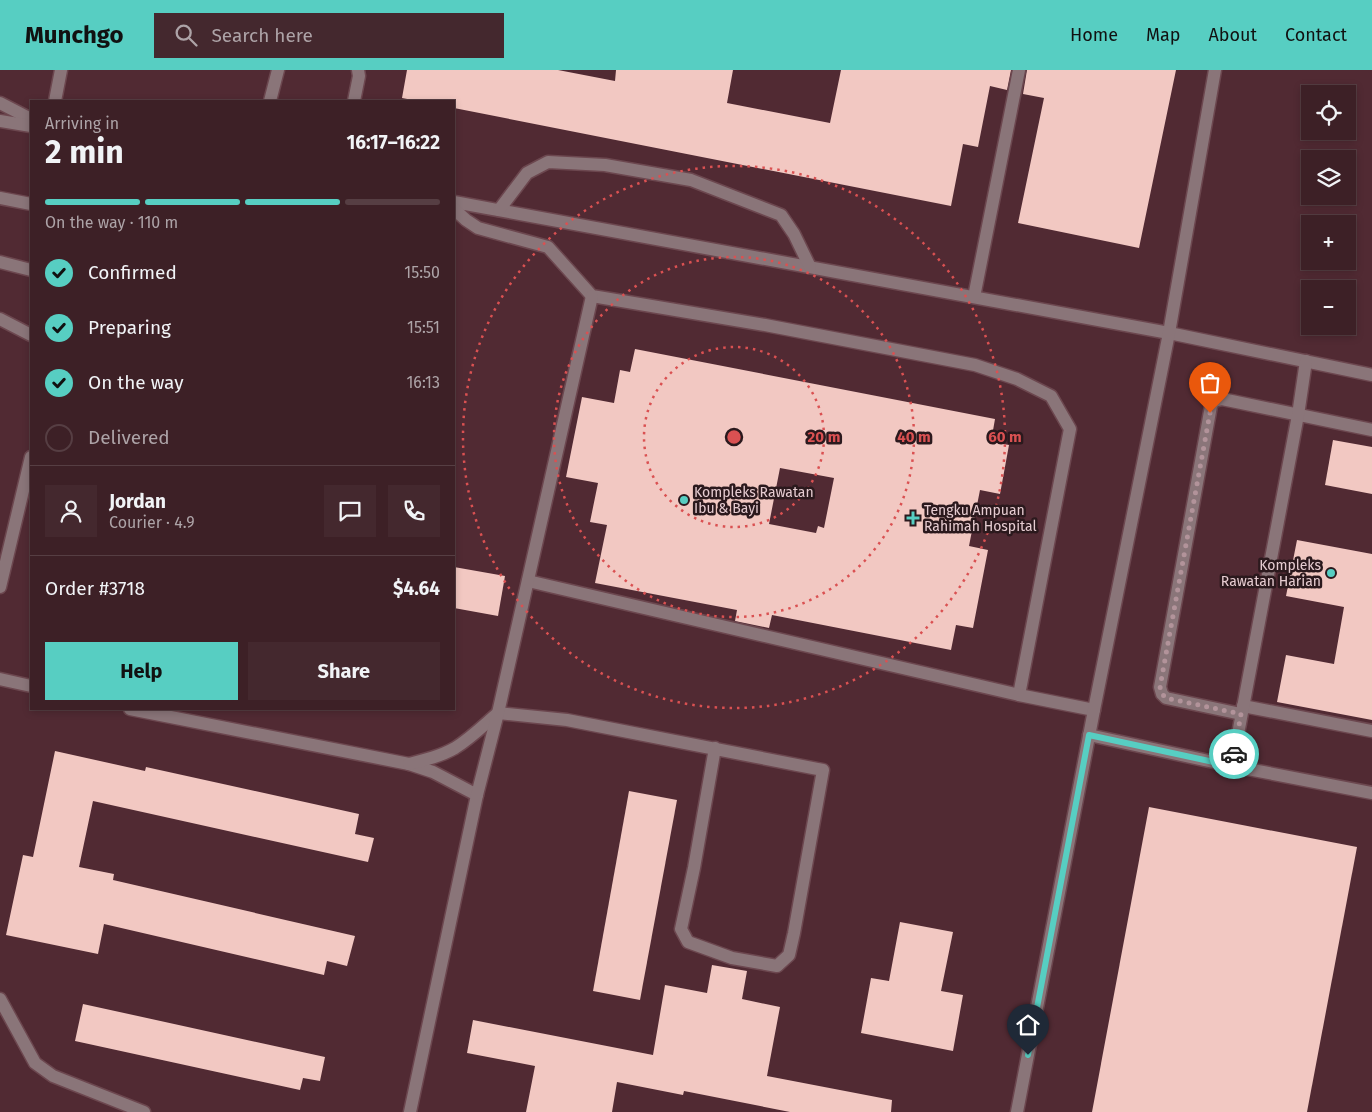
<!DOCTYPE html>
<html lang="en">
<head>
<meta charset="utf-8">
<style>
  :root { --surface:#3d2026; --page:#44282e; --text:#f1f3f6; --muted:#ada3a7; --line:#563e43; --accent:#57cec2 }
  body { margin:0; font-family:"Fira Sans",sans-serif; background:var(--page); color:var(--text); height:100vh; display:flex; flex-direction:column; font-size:19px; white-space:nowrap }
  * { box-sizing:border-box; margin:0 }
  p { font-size:16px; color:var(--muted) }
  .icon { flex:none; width:28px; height:28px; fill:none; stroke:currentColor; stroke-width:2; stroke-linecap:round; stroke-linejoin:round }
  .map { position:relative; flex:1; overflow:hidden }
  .side { position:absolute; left:30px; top:30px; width:425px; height:610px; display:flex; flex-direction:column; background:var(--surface); border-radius:0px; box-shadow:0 2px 8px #0003,0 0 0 1px var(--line) }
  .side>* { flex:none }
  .buttons { position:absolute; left:1301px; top:15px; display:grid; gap:10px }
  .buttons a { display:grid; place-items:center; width:55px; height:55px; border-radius:0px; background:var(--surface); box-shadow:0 2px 8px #0003,0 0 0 1px var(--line); font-size:25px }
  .pin { position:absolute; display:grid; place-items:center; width:42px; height:42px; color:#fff; margin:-51px -21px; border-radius:50% 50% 50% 0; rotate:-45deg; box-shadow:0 0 5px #0007 }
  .pin .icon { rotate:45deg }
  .courier { position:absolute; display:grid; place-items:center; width:50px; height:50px; margin:-25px; border:4px solid #57cec2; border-radius:50%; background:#fff; color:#222; box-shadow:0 1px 6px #0007 }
  .overview em { font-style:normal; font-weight:700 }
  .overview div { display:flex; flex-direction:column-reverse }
  .overview { display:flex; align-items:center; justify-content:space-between; height:85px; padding:0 15px }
  h1 { font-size:32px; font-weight:700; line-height:38px }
  .bar { display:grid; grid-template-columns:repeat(4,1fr); gap:8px 5px; align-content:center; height:60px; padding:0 15px }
  .bar i { height:6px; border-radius:4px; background:var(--line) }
  .bar .current { background:var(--accent) }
  .bar p { grid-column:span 4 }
  .line { display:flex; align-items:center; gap:12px; padding:0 15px; border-top:1px solid var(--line) }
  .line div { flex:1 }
  .round { display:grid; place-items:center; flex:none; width:52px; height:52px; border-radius:0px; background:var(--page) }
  ol { padding:0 15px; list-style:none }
  li { display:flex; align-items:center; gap:15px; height:55px }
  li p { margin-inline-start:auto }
  li .icon { padding:5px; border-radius:50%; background:var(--accent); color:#111; stroke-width:4 }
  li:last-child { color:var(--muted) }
  li i { width:28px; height:28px; border:2px solid var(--line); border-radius:50% }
  .cta { display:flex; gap:10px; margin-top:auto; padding:10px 15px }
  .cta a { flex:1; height:58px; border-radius:0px; background:var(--accent); color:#111; font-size:20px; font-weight:700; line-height:58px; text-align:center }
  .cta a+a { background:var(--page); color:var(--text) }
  header { display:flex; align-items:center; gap:30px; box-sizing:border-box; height:70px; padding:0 25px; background:var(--accent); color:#111 }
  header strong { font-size:24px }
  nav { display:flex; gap:28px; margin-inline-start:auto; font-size:18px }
  .search { width:350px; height:45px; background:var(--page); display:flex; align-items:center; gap:12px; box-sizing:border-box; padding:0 18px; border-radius:0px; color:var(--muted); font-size:19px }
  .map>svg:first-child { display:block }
</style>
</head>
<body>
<header>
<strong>Munchgo</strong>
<div class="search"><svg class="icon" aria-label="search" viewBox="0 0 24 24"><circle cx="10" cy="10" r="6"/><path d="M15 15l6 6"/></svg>Search here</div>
<nav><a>Home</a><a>Map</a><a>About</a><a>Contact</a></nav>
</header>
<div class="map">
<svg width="1372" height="1042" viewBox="0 0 1372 1042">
  <rect width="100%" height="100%" fill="#512a33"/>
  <g fill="#f2c8c2" fill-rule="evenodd">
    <path d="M 407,0 L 558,0 L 615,11 L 616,0 L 733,0 L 727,33 L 830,53 L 841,0 L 1011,0 L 1007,20 L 990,16 L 978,77 L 963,74 L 951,136 L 454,38 L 454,31 L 418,31 L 402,28 Z"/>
    <path d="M 1027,0 L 1176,0 L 1139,178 L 1018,153 L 1044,28 L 1023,24 Z"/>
    <path d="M 635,279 L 995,349 L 991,372 L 1009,375 L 1000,424 L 980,420 L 969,476 L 988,480 L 973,558 L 956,555 L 951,580 L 772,545 L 769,558 L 735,551 L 737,540 L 595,513 L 607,455 L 590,452 L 598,413 L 566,407 L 582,327 L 614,333 L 620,300 L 630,302 ZM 780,398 L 834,408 L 824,458 L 818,456 L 816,463 L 769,454 Z"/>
    <path d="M 1333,370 L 1372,377 L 1372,424 L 1325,415 Z"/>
    <path d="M 1297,470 L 1372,484 L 1372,650 L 1277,632 L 1286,585 L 1334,594 L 1344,537 L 1286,526 Z"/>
    <path d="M 454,497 L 505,506 L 498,546 L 454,538 Z"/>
    <path d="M 55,681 L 145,701 L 146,697 L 359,744 L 355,764 L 374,768 L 368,792 L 93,731 L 79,797 L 114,804 L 113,810 L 355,866 L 347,896 L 327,891 L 324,905 L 104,854 L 98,884 L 6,865 L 23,785 L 33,787 Z"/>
    <path d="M 629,721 L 677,730 L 640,930 L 593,921 Z"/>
    <path d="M 1149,737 L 1357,777 L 1307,1042 L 1092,1042 Z"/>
    <path d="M 900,852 L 953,862 L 941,921 L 963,925 L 953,981 L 861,963 L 871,908 L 889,911 Z"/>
    <path d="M 712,895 L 747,901 L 742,929 L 780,937 L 767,1006 L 892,1030 L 891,1042 L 790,1042 L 684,1021 L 683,1025 L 617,1012 L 612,1042 L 526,1042 L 535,996 L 467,983 L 473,950 L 653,985 L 665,915 L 707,923 Z"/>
    <path d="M 83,934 L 325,987 L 320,1011 L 303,1008 L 300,1020 L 75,971 Z"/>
  </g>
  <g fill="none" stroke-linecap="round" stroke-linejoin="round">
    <g stroke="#6c474f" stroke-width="15">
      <g id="minor">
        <path d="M 55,31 L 61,0"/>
        <path d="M 270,31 L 278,0"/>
        <path d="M 354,31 L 359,6 L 358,0"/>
        <path d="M 0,33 L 31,49"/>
        <path d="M 0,51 L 31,56"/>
        <path d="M 0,128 L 31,134"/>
        <path d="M 454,132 L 1169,263 L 1372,305"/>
        <path d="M 454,139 L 466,150 L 478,158 L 548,177 L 592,226 L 765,255 L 975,295 L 1017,309 L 1051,326 L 1070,359 L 1019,625"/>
        <path d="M 499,140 L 527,103 L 548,92 L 605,95 L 691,110 L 781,145 L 794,164 L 810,197"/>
        <path d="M 0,192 L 31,200"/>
        <path d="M 974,227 L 1019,0"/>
        <path d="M 0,249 L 31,265"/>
        <path d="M 528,511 L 1019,625 L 1094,640"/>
        <path d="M 0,517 L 31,387"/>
        <path d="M 0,609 L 31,616"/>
        <path d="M 1243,636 L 1372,661"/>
        <path d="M 130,639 L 409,694 L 433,702 L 477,725"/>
        <path d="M 1241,644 L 1166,628 L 1162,624 L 1160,617 L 1211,336 L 1214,331 L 1222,329 L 1372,360"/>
        <path d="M 1089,665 L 1232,696 L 1372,723"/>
        <path d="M 409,694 C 425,690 441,686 455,678 C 471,668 484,655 498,643 L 567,650 L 823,700 L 794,863 L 789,885 L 777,896 L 732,888 L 688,872 L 681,859 L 694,798 L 715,678"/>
        <path d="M 1232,696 L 1298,345 L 1306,291"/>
        <path d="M 0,929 L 35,993 L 53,1006 L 144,1042"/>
        <path d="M 410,1042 L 477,725 L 498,643 L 592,226"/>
        <path d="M 1017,1042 L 1094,640 L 1169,263 L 1215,0"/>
      </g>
    </g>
    <use href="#minor" stroke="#8a7579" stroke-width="12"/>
  </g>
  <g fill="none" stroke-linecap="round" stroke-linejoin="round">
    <path stroke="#b2939a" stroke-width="5" stroke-dasharray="0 9" d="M 1210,343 L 1160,617 L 1162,624 L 1166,628 L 1241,644 L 1234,684"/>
    <path stroke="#57cec2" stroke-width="6" d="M 1028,985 L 1089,665 L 1232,696 L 1234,684"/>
  </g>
  <g fill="none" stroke="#da5152" stroke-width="2.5" stroke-dasharray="2.5 5">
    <circle cx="734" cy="367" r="90"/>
    <circle cx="734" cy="367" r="180"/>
    <circle cx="734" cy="367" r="271"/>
  </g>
  <g fill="#57cec2" stroke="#2b191d" stroke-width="2">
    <circle cx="684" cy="430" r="5"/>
    <path d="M910.5 440.5h5v5h5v5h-5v5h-5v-5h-5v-5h5z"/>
    <circle cx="1331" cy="503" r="5"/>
  </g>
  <g text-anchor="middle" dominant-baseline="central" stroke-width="5" stroke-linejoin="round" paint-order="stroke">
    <g font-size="14" fill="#e6ccd1" stroke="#2b191d" text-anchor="start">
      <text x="694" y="422">Kompleks Rawatan<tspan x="694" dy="16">Ibu &amp; Bayi</tspan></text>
      <text x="924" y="440">Tengku Ampuan<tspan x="924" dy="16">Rahimah Hospital</tspan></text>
      <text x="1321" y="495" text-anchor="end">Kompleks<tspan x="1321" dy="16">Rawatan Harian</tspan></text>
    </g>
  </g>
  <circle cx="734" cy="367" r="8" fill="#da5152" stroke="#2b191d" stroke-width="2.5"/>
  <g font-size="15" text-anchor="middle" font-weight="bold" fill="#da5152" stroke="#2b191d" stroke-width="5" stroke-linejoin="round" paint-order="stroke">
    <text x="824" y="372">20 m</text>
    <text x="914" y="372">40 m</text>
    <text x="1005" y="372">60 m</text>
  </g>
</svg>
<div class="buttons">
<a><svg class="icon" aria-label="locate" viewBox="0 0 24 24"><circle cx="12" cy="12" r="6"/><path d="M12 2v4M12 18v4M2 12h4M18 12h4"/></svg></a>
<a><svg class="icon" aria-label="layers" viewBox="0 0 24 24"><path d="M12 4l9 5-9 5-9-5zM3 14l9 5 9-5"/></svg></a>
<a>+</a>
<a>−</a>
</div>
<div class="pin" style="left:1210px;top:343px;background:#ea580c"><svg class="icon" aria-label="bag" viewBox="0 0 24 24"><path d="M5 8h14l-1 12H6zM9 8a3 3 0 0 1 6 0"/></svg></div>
<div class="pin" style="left:1028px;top:985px;background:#1f2937"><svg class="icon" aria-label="home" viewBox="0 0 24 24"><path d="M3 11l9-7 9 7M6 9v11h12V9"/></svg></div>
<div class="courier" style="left:1234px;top:684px"><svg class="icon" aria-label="car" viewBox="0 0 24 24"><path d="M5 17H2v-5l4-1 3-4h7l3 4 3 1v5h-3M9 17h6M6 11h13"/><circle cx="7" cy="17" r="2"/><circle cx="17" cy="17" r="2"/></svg></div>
<section class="side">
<div class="overview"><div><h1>2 min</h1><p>Arriving in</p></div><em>16:17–16:22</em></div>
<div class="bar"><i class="current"></i><i class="current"></i><i class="current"></i><i></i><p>On the way · 110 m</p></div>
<ol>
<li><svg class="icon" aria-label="check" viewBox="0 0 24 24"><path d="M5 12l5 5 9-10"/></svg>Confirmed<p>15:50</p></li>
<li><svg class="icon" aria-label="check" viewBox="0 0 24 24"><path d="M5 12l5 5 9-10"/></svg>Preparing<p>15:51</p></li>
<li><svg class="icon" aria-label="check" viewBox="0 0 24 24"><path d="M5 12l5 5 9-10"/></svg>On the way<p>16:13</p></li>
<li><i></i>Delivered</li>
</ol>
<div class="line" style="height:90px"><a class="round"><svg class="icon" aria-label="person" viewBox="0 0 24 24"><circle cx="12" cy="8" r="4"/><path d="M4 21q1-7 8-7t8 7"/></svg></a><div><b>Jordan</b><p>Courier · 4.9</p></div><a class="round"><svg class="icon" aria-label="chat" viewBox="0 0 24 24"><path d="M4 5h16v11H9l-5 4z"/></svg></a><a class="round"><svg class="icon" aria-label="phone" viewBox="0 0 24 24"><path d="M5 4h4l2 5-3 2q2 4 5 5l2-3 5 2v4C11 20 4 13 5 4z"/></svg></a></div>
<div class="line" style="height:65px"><div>Order #3718</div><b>$4.64</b></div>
<div class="cta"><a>Help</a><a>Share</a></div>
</section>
</div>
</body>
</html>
